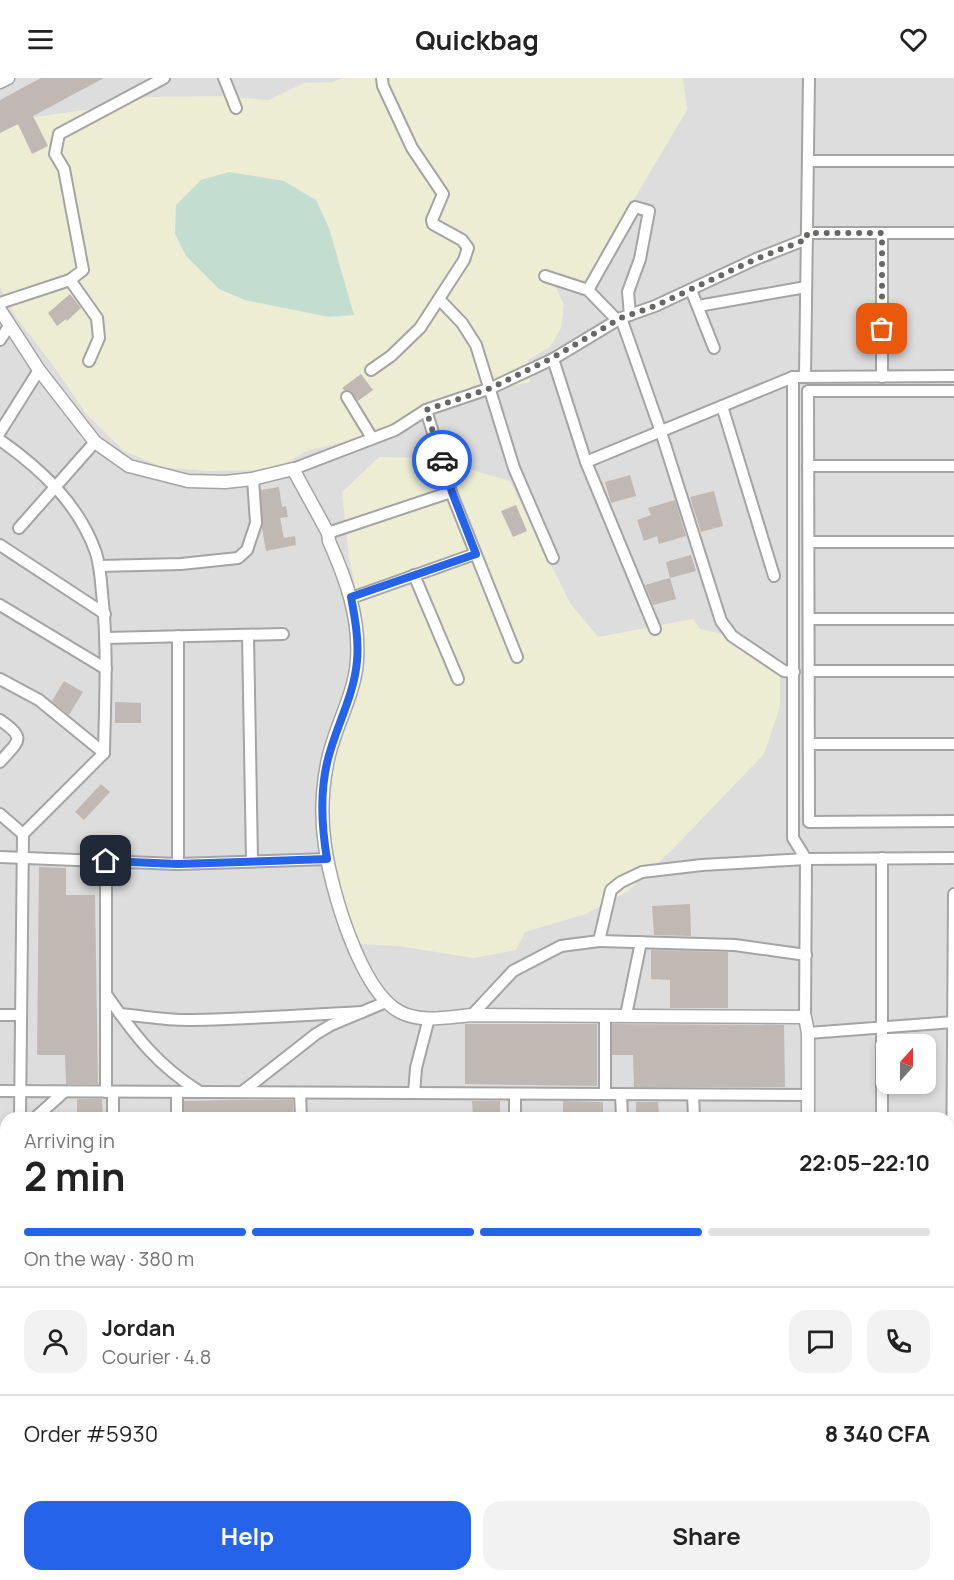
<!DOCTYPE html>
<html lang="en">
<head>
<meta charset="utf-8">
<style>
  :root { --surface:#fff; --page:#f2f2f2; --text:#222; --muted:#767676; --line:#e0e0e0; --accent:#2563eb }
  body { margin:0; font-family:Manrope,sans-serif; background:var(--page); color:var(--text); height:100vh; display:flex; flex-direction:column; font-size:22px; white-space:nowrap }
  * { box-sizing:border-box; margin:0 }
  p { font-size:20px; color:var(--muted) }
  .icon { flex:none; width:33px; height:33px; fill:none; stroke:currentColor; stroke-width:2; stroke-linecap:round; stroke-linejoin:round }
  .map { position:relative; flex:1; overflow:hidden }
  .sheet { position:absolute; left:0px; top:1034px; width:954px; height:470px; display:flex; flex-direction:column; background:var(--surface); border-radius:18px 18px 0 0; box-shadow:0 3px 9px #0003 }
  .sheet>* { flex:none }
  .needle { width:39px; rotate:21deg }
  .fabs { position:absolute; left:876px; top:956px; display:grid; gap:12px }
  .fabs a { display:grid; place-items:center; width:60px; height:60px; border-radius:12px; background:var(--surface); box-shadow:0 3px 9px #0003; font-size:30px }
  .pin { position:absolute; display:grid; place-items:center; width:51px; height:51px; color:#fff; margin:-26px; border-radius:12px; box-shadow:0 3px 9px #0006 }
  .courier { position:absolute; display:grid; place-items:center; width:60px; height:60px; margin:-30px; border:4px solid #2563eb; border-radius:50%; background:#fff; color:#222; box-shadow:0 2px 8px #0007 }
  .head em { font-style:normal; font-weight:700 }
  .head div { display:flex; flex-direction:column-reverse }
  .head { display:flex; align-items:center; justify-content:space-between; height:102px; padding:0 24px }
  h1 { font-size:39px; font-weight:700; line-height:45px }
  .bar { display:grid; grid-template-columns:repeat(4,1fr); gap:9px 6px; align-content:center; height:72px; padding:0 24px }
  .bar i { height:8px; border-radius:4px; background:var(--line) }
  .bar .current { background:var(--accent) }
  .bar p { grid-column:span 4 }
  .line { display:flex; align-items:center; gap:15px; padding:0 24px; border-top:2px solid var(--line) }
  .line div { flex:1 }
  .round { display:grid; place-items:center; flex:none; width:63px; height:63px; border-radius:18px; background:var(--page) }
  .button { display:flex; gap:12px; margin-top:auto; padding:12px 24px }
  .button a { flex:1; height:69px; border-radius:18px; background:var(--accent); color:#fff; font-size:24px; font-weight:700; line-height:69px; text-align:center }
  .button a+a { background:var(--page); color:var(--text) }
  header { display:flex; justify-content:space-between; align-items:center; height:78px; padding:0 24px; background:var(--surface); font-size:27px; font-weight:700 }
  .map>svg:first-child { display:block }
</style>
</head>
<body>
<header><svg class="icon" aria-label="menu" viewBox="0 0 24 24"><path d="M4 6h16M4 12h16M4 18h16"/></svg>Quickbag<svg class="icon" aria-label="heart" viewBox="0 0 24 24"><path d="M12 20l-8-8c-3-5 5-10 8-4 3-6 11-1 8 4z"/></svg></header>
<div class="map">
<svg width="954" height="1502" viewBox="0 0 954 1502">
  <rect width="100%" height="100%" fill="#f0ece7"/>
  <path fill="#dedddd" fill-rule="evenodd" d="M 0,0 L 954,0 L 954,1502 L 780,1502 L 780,1497 L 948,1497 L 948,1040 L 6,1040 L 6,1445 L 0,1452 ZM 886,966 L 926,966 L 926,1005 L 886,1005 Z"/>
  <path fill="#efd7d7" d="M 688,1497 L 780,1497 L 780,1502 L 686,1502 Z"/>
  <g fill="#ecedd3">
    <path d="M 342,0 L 683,0 L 687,32 L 585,204 L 556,195 L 552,200 L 564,227 L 561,250 L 550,269 L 528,282 L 530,304 L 431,325 L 387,354 L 306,373 L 285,386 L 260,392 L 207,393 L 162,389 L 124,373 L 87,337 L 52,286 L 16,239 L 0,209 L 0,55 L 28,40 L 85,32 L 147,19 L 221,18 L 269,22 L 304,5 L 333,4 Z"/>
    <path d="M 379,379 L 430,380 L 510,403 L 570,525 L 598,559 L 693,541 L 700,551 L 722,556 L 780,596 L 780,629 L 764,676 L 671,773 L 627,814 L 586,836 L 525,854 L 516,872 L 474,880 L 398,868 L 359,866 L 341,822 L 331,778 L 329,757 L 331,686 L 364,594 L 363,545 L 349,480 L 342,414 Z"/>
    <path d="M 6,1445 L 6,1497 L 688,1497 L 686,1502 L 0,1502 L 0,1452 Z"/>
    <path d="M 948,1491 L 954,1495 L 954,1502 L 909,1502 L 913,1497 L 948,1497 Z"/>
  </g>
  <path fill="#c4ddd1" d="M 229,94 L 284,103 L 316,122 L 329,150 L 354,237 L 329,239 L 245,222 L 219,211 L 186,178 L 175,156 L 176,127 L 201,102 Z"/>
  <g fill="#c0b8b3">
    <path d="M 41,0 L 104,0 L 33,38 L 48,68 L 32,76 L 18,46 L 0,55 L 0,22 Z"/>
    <path d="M 70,216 L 81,230 L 67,243 L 66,241 L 57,248 L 48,235 Z"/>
    <path d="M 361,296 L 373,312 L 358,323 L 351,313 L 344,312 L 342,310 Z"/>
    <path d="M 630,397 L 636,418 L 611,425 L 605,404 Z"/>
    <path d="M 279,409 L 282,429 L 286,428 L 288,439 L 280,440 L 284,460 L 295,458 L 296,467 L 266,473 L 262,450 L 261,412 Z"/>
    <path d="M 714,413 L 723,448 L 701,454 L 690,419 Z"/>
    <path d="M 675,422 L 686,458 L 659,466 L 657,458 L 644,463 L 637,442 L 651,437 L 648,430 Z"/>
    <path d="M 516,427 L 527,453 L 513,459 L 501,433 Z"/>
    <path d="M 691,477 L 696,493 L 670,500 L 666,484 Z"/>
    <path d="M 670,500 L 676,521 L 653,527 L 645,507 Z"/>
    <path d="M 64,603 L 83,614 L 69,637 L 52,623 Z"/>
    <path d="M 115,624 L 141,625 L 141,645 L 115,645 Z"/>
    <path d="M 101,706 L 110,714 L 84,742 L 75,734 Z"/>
    <path d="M 39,789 L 66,790 L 66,817 L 95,817 L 98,1006 L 66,1006 L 65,977 L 37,977 Z"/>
    <path d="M 690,826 L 691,858 L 654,857 L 652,828 Z"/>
    <path d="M 651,872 L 728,874 L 728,930 L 670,930 L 670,902 L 651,901 Z"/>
    <path d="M 465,946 L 597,946 L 597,1008 L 465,1006 Z"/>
    <path d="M 612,946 L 784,947 L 785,1009 L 634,1009 L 633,977 L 612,977 Z"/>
    <path d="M 77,1021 L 102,1021 L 103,1040 L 77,1040 Z"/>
    <path d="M 229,1022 L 293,1022 L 293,1040 L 184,1040 L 184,1023 Z"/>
    <path d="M 472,1023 L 500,1023 L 500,1040 L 473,1040 Z"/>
    <path d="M 563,1023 L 603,1024 L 603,1040 L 563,1040 Z"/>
    <path d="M 636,1024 L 658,1024 L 659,1040 L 636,1040 Z"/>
  </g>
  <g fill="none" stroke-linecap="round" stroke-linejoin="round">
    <g stroke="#a4a4a4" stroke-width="14">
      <g id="minor">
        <path d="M 224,0 L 236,30"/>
        <path d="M 808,83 L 954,83"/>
        <path d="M 807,155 L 954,155"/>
        <path d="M 545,198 L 588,212 L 617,242"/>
        <path d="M 70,202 L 97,240 L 99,260 L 89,283"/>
        <path d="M 588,212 L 635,129 L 649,133 L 640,181 L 628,214 L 630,237"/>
        <path d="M 691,212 L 714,270"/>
        <path d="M 439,221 L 462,245 L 476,267 L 514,390 L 553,480"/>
        <path d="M 0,225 L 70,202 L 83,192 L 64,91 L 55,76 L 59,56 L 164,0"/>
        <path d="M 698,228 L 806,209"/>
        <path d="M 621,240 L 661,354 L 721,543 L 732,558 L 784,593 L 794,594"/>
        <path d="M 0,262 L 9,248"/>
        <path d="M 553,281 L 586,384 L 655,551"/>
        <path d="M 371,292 L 391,278 L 420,250 L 464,182 L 468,170 L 462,162 L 433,146 L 432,142 L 443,116 L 412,70 L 383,8 L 382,0"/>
        <path d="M 793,299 L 793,760 L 806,781 L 805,939"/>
        <path d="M 805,299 L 809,0"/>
        <path d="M 882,299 L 882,155"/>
        <path d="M 954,313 L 808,313 L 809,744 L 954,743"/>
        <path d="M 347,319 L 372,360"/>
        <path d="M 722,328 L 774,498"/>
        <path d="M 426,332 L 451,414 L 517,579"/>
        <path d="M 0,354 L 39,292"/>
        <path d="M 0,362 C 41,391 79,426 96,475 C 100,488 101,502 102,515 C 108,568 105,622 104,675 L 23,756 L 20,1040"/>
        <path d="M 586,384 L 793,299 L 954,298"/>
        <path d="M 808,388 L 954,388"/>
        <path d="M 293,391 L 395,352 L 426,332 L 491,310 L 553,281 L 621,240 L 655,228 L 756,181 L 807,161"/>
        <path d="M 19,450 L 95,364"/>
        <path d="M 328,455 L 451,414"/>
        <path d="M 809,464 L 954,464"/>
        <path d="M 0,467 L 105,536"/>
        <path d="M 99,488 L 181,486 L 238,480 L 247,472 L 256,445 L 253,401"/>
        <path d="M 414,497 L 458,601"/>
        <path d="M 351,520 L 475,476"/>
        <path d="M 0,527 L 106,591"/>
        <path d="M 809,541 L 954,541"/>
        <path d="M 248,557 L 252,783"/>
        <path d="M 178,558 L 178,786"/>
        <path d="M 105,560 L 283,556"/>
        <path d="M 809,593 L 954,593"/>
        <path d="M 0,601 L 39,622 L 104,675"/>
        <path d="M 0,642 C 27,661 19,662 0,684"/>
        <path d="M 809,666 L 954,666"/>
        <path d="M 0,736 L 23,756"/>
        <path d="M 0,779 L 178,786 L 327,781"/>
        <path d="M 106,783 L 106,1014"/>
        <path d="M 599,863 L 735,867 L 806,877"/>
        <path d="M 106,916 C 135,958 157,987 200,1014"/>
        <path d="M 120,936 C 144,938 169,943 193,942 C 249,941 306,937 362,934"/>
        <path d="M 0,937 L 21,937"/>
        <path d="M 472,937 L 513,893 L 561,868 L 599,863 L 611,812 L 621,804 L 642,794 L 702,787 L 806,781 L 954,780"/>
        <path d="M 626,937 L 641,864"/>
        <path d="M 605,938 L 605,1016"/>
        <path d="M 808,955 L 954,944"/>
        <path d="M 0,1013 L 807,1017"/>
        <path d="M 177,1014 L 177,1040"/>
        <path d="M 242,1014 L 316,956 L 331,947 L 386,924"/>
        <path d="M 300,1015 L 301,1040"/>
        <path d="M 414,1015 L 416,990 L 429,940"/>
        <path d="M 621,1016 L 622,1040"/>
        <path d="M 693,1017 L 694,1040"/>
        <path d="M 35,1040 L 64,1014"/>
        <path d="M 113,1040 L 113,1014"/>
        <path d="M 515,1040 L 515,1016"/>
        <path d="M 882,1040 L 882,780"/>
        <path d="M 0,1066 L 6,1063"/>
        <path d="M 952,1116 L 954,816"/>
        <path d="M 0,1141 L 6,1134"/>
        <path d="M 948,1201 L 954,1201"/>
        <path d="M 0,1202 L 6,1208"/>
        <path d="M 0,1245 L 6,1238"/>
        <path d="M 948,1276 L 954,1276"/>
        <path d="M 948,1354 L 954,1354"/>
        <path d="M 948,1470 L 954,1470"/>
        <path d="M 809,1497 L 809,1502"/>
        <path d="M 898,1502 L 901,1497"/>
      </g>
    </g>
    <g stroke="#a4a4a4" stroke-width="15">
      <g id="tertiary">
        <path d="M 0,4 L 8,0"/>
        <path d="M 0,232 L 39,292 L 95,364 L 129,388 L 188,403 L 225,404 L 252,401 L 293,391 L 328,455 L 329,463 C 346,501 360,540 357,582 C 355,618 333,651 327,686 C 322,712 321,742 325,768 C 331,811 360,913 400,934 C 421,945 448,939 472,937 L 805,939 L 808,955 L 808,1040"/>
        <path d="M 948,1116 L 954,1116"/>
      </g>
    </g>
    <use href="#minor" stroke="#fff" stroke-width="10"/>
    <use href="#tertiary" stroke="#fff" stroke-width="12"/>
  </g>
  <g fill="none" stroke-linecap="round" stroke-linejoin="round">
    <path stroke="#696766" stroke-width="6" stroke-dasharray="0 10.8" d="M 442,382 L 426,332 L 491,310 L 552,280 L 621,240 L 655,228 L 756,181 L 807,161 L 807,155 L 882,155 L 882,251"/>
    <path stroke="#2563eb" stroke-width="8" d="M 106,783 L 178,786 L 327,781 C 322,751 320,715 327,685 C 335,650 354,619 357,583 C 359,562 355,540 351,519 L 476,476 L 452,414 L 442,382"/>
  </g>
</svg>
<div class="fabs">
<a><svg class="needle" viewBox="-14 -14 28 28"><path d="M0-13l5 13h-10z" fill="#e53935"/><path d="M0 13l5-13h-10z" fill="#767676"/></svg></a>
</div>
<div class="pin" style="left:882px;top:251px;background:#ea580c"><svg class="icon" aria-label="bag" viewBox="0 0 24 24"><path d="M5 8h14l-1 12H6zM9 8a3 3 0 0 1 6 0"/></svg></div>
<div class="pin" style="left:106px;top:783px;background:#1f2937"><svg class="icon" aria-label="home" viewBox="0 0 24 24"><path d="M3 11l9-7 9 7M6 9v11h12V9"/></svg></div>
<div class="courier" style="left:442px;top:382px"><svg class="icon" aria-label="car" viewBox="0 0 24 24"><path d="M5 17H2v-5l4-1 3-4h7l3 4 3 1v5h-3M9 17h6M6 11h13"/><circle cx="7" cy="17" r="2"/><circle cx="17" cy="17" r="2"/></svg></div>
<section class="sheet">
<div class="head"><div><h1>2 min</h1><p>Arriving in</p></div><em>22:05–22:10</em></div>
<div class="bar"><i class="current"></i><i class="current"></i><i class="current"></i><i></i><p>On the way · 380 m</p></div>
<div class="line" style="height:108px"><a class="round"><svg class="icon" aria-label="person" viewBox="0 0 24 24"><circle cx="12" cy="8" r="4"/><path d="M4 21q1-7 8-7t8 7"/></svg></a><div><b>Jordan</b><p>Courier · 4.8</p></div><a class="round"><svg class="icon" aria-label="chat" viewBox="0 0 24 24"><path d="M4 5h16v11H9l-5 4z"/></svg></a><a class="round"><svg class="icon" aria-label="phone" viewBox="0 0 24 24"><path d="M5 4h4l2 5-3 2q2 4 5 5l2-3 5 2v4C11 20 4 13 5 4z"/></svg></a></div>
<div class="line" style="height:78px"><div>Order #5930</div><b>8 340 CFA</b></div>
<div class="button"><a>Help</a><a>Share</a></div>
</section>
</div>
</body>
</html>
